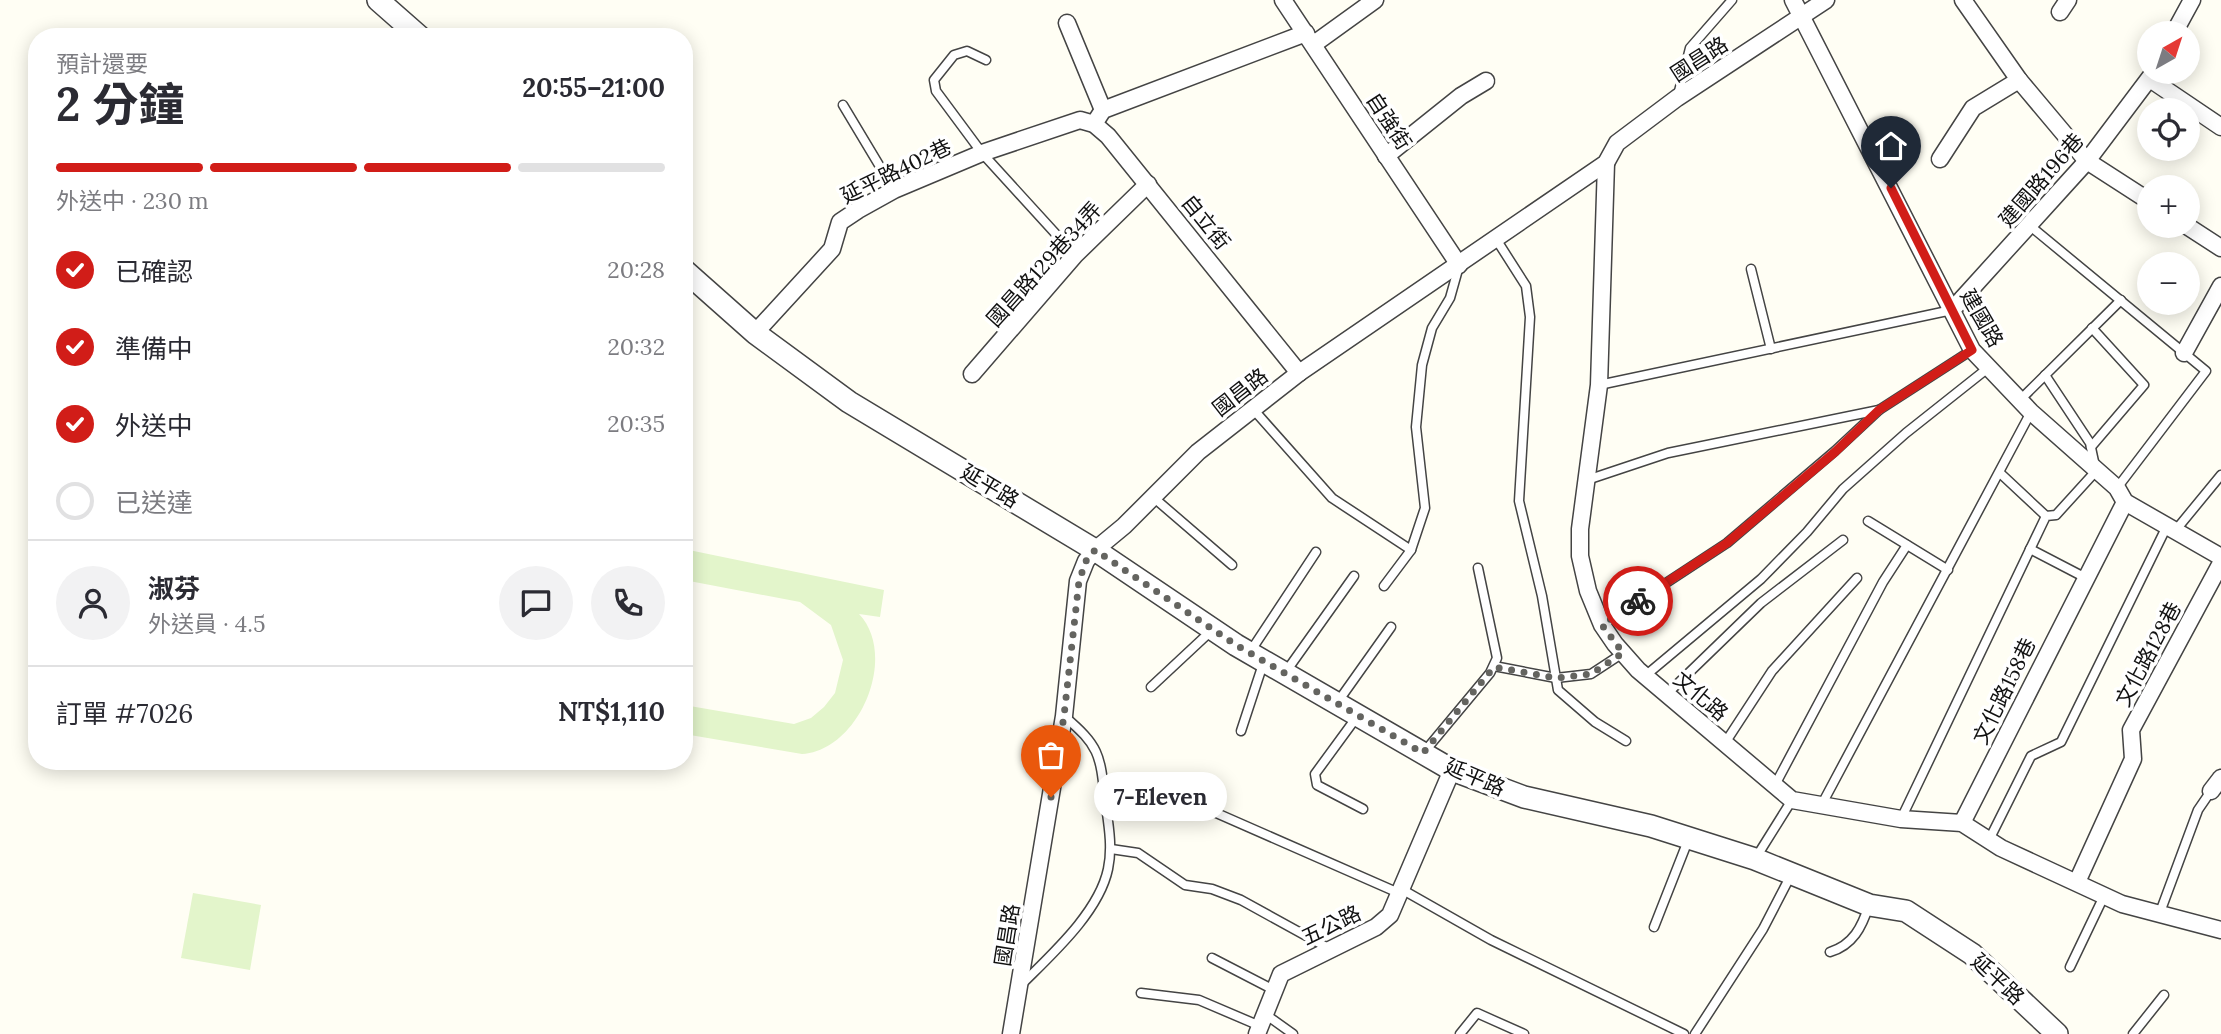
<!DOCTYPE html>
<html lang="zh-TW">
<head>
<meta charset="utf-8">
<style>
  :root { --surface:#fff; --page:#f2f2f3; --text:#2b2b33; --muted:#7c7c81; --line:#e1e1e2; --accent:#d11d18 }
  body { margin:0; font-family:Lora,"Noto Sans TC",serif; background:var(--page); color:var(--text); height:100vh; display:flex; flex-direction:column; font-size:26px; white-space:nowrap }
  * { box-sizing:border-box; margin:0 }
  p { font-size:23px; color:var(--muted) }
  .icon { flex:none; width:38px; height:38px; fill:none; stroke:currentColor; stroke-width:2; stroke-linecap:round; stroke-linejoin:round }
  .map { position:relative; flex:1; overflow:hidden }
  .side { position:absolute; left:28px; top:28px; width:665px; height:742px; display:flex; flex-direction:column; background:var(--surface); border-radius:28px; box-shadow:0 4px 18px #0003 }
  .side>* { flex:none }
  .needle { width:46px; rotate:39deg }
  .controls { position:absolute; left:2137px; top:21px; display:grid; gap:14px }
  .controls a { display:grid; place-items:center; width:63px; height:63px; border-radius:50%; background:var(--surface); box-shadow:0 4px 18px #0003; font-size:35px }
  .pin { position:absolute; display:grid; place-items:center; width:60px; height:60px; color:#fff; margin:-72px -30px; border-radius:50% 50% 50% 0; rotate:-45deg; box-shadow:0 0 7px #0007 }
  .pin .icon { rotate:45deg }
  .courier { position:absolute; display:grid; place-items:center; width:70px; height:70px; margin:-35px; border:5px solid #d11d18; border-radius:50%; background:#fff; color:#222; box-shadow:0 2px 9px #0007 }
  .bubble { position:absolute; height:49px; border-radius:24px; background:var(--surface); box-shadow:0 4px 18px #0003; font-size:23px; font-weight:700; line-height:49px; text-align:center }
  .summary em { font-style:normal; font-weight:700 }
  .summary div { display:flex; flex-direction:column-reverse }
  .summary { display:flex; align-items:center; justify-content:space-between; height:119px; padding:0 28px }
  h1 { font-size:46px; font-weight:700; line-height:52px }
  .bar { display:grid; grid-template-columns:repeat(4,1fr); gap:10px 7px; align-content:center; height:84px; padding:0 28px }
  .bar i { height:9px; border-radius:5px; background:var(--line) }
  .bar .selected { background:var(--accent) }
  .bar p { grid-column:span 4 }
  .line { display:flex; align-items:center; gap:18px; padding:0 28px; border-top:2px solid var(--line) }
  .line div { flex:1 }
  .round { display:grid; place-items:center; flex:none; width:74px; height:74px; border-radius:37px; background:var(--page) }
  ol { padding:0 28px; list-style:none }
  li { display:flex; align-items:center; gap:21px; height:77px }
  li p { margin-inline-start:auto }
  li .icon { padding:7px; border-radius:50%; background:var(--accent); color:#fff; stroke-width:4 }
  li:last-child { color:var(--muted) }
  li i { width:38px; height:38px; border:4px solid var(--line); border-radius:50% }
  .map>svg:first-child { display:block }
</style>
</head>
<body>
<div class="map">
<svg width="2221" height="1034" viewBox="0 0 2221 1034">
  <rect width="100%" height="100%" fill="#fffef4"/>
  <g fill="#e3f5cb">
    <path d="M 684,549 L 884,590 L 880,617 L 859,614 C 899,656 859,751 802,754 L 684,734 L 684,705 L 794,724 L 811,718 L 824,707 L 835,693 L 843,660 L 831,625 L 800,602 L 684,580 Z"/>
    <path d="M 193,893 L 261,905 L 250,970 L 181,958 Z"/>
  </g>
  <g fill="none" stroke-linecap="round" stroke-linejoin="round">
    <g stroke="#444" stroke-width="11">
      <g id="service">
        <path d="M 986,60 L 967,51 L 954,55 L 934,80 L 936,91 L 982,153 L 1075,255"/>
        <path d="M 1678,95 L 1690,48 L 1732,0"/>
        <path d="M 843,105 L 894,190"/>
        <path d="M 2029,225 L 2206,371 L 2117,488"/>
        <path d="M 1496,239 L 1526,286 L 1530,317 L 1519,501 L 1542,596 L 1558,690 L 1595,722 L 1626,741"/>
        <path d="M 1751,269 L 1771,349"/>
        <path d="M 1599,385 L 1952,310"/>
        <path d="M 2019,401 L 2121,300"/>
        <path d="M 1253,409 L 1332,498 L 1411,550"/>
        <path d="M 2091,447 L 2144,385 L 2092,328"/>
        <path d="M 2000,473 L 2046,516"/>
        <path d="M 1587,480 L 1668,453 L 1879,410"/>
        <path d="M 1153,497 L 1232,565"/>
        <path d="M 1868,521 L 1948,570"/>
        <path d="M 2175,531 L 2221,475"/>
        <path d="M 2030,549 L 2084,577"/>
        <path d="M 1384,586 L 1411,550 L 1425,508 L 1416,427 L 1422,365 L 1432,328 L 1450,298 L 1459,266"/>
        <path d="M 1602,625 L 1727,543 L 1835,451 L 1879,410 L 1972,350"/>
        <path d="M 1250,652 L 1316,552"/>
        <path d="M 1494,666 L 1556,678 L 1591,674 L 1623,653"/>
        <path d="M 1285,673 L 1354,576"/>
        <path d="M 1645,676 L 1761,579 L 1807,532 L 1843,489 L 1906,433 L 1988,368"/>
        <path d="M 1151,687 L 1211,631"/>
        <path d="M 1667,694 L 1761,603 L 1843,540"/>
        <path d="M 1337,703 L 1391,627"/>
        <path d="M 1356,718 L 1315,774 L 1317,785 L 1363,809"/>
        <path d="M 1241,731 L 1264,661"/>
        <path d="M 1725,743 L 1772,671 L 1857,578"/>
        <path d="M 1425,751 L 1490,673 L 1497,658 L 1478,568"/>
        <path d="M 1775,785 L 1883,582 L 1907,545"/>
        <path d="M 1173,794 L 1401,894"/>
        <path d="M 1822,804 L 2031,412"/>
        <path d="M 1901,819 L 2046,516 L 2056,515 L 2096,471 L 2090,443 L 2045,375"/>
        <path d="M 1989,840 L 2031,756 L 2061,742 L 2167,526"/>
        <path d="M 1111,849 L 1138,853 L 1185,885 L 1212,889 L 1241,900 L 1330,949"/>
        <path d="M 1757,856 L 1792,800"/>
        <path d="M 1403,890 L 1491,940 L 1684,1034"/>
        <path d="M 2159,915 L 2198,810 L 2211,791"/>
        <path d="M 1654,927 L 1689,838"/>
        <path d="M 1830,952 C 1853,945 1862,927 1869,905"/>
        <path d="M 1212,958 L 1274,990"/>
        <path d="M 2070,967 L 2104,896"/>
        <path d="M 1022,984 C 1052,954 1099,912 1108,869 C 1113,846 1108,822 1105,799 C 1100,753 1099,746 1064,716"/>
        <path d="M 1141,993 L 1199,1000 L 1260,1026"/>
        <path d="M 1265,1014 L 1293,1034"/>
        <path d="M 1460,1034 L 1477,1013 L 1524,1034"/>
        <path d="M 1695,1034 L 1763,929 L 1791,875"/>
        <path d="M 2133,1034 L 2164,995"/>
      </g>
    </g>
    <g stroke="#444" stroke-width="19">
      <g id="minor">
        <path d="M 1283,0 L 1459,265"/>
        <path d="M 1793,0 L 1972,350 L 2031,412 L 2117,488 L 2125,502 L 2221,557"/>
        <path d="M 1963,0 L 2019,80 L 2087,161 L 2149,201"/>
        <path d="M 2060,12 L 2068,0"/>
        <path d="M 1067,23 L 1103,110"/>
        <path d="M 2174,33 L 2192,0"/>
        <path d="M 1314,44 L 1375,0"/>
        <path d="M 2150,79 L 2221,127"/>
        <path d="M 1094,124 L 1103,110 L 1306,33"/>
        <path d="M 1386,156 L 1461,96 L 1486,81"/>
        <path d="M 1940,159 L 1973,108 L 2019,80"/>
        <path d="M 1606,163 L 1599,385 L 1580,529 L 1580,556 L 1588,591 L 1602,625 L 1615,644 L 1638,670 L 1792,800 L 1901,819 L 1962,823 L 2001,848 L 2122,904 L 2221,930"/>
        <path d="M 2187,226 L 2221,248"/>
        <path d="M 1952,310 L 2087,161 L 2154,72"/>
        <path d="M 755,333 L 832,249 L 840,222 L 858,210 L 894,190 L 982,153 L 1080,120 L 1094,124 L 1108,136 L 1299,373"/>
        <path d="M 2184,353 L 2221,286"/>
        <path d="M 972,374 L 1075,255 L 1148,184"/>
        <path d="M 2211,791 L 2221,778"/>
        <path d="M 1962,823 L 2125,502"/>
        <path d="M 2077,882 L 2133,759 L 2131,730 L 2221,563"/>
        <path d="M 1011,1034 L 1064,716 L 1078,581 L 1086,561 L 1095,550 L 1124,526 L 1198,452 L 1299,373 L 1606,163 L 1617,143 L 1677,98 L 1826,0"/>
        <path d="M 1257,1034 L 1281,974 L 1376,927 L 1390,915 L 1452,770"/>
      </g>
    </g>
    <g stroke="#444" stroke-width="24">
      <g id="tertiary">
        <path d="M 378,0 L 420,37"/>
        <path d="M 684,270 L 755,333 L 849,402 L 1095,550 L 1236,645 L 1452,770 L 1524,797 L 1651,826 L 1755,859 L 1869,905 L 1906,911 L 1972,954 L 2057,1034"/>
      </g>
    </g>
    <use href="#service" stroke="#fff" stroke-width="8"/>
    <use href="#minor" stroke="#fff" stroke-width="16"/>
    <use href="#tertiary" stroke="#fff" stroke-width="21"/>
  </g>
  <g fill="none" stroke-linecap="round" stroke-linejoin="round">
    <path stroke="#646460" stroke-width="7" stroke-dasharray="0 12.6" d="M 1051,797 L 1064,716 L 1079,581 L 1086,561 L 1095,550 L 1236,645 L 1423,753 L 1494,667 L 1556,678 L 1591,674 L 1623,653 L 1602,625 L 1638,601"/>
    <path stroke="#d11d18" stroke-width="9" d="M 1638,601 L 1727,543 L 1835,452 L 1879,410 L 1972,350 L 1891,188"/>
  </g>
  <g text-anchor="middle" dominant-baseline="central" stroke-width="7" stroke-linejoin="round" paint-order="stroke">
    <g font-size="21" fill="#111" stroke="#fff">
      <text transform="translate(1699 59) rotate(-33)">國昌路</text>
      <text transform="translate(1389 121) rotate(57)">自強街</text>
      <text transform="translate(896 171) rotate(-26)">延平路402巷</text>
      <text transform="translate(2041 180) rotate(-49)">建國路196巷</text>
      <text transform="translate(1206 222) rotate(51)">自立街</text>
      <text transform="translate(1044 264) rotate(-48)">國昌路129巷34弄</text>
      <text transform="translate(1982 318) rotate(60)">建國路</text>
      <text transform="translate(1240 392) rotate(-38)">國昌路</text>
      <text transform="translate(990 486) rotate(31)">延平路</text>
      <text transform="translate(2148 654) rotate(-62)">文化路128巷</text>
      <text transform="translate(2004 691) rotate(-64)">文化路158巷</text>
      <text transform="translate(1701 696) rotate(40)">文化路</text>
      <text transform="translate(1475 777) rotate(23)">延平路</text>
      <text transform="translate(1331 925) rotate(-26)">五公路</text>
      <text transform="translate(1007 935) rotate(-81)">國昌路</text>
      <text transform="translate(1998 979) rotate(43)">延平路</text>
    </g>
  </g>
</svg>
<div class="controls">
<a><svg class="needle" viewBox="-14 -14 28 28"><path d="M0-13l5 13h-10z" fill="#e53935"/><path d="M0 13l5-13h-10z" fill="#7c7c81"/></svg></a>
<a><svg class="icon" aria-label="locate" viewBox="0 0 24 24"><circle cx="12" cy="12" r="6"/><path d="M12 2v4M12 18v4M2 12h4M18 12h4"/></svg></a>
<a>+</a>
<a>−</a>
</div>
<div class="pin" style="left:1051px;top:797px;background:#ea580c"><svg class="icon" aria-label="bag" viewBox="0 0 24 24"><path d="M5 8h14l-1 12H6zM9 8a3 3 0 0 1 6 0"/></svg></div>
<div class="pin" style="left:1891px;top:188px;background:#1f2937"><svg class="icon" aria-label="home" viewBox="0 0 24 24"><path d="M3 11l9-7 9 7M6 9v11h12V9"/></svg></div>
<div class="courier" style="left:1638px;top:601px"><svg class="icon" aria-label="bike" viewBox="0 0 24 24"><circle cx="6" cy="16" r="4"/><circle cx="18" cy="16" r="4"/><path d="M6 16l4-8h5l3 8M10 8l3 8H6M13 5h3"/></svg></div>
<div class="bubble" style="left:1094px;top:772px;width:133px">7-Eleven</div>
<section class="side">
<div class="summary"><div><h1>2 分鐘</h1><p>預計還要</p></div><em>20:55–21:00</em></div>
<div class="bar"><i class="selected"></i><i class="selected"></i><i class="selected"></i><i></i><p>外送中 · 230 m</p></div>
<ol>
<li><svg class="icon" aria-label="check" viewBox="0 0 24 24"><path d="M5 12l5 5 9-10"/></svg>已確認<p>20:28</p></li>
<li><svg class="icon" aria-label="check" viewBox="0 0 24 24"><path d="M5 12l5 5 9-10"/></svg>準備中<p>20:32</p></li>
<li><svg class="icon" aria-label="check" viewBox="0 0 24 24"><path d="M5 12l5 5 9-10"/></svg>外送中<p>20:35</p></li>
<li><i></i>已送達</li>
</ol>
<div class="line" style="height:126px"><a class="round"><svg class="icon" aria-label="person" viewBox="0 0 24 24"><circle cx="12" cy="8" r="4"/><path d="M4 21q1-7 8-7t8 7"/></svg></a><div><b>淑芬</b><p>外送員 · 4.5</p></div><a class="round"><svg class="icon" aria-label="chat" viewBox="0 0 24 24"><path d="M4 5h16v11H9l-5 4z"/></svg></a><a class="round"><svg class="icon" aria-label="phone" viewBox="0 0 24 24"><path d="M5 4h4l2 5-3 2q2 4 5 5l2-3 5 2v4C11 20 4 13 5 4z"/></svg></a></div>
<div class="line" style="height:91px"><div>訂單 #7026</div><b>NT$1,110</b></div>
</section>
</div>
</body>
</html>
